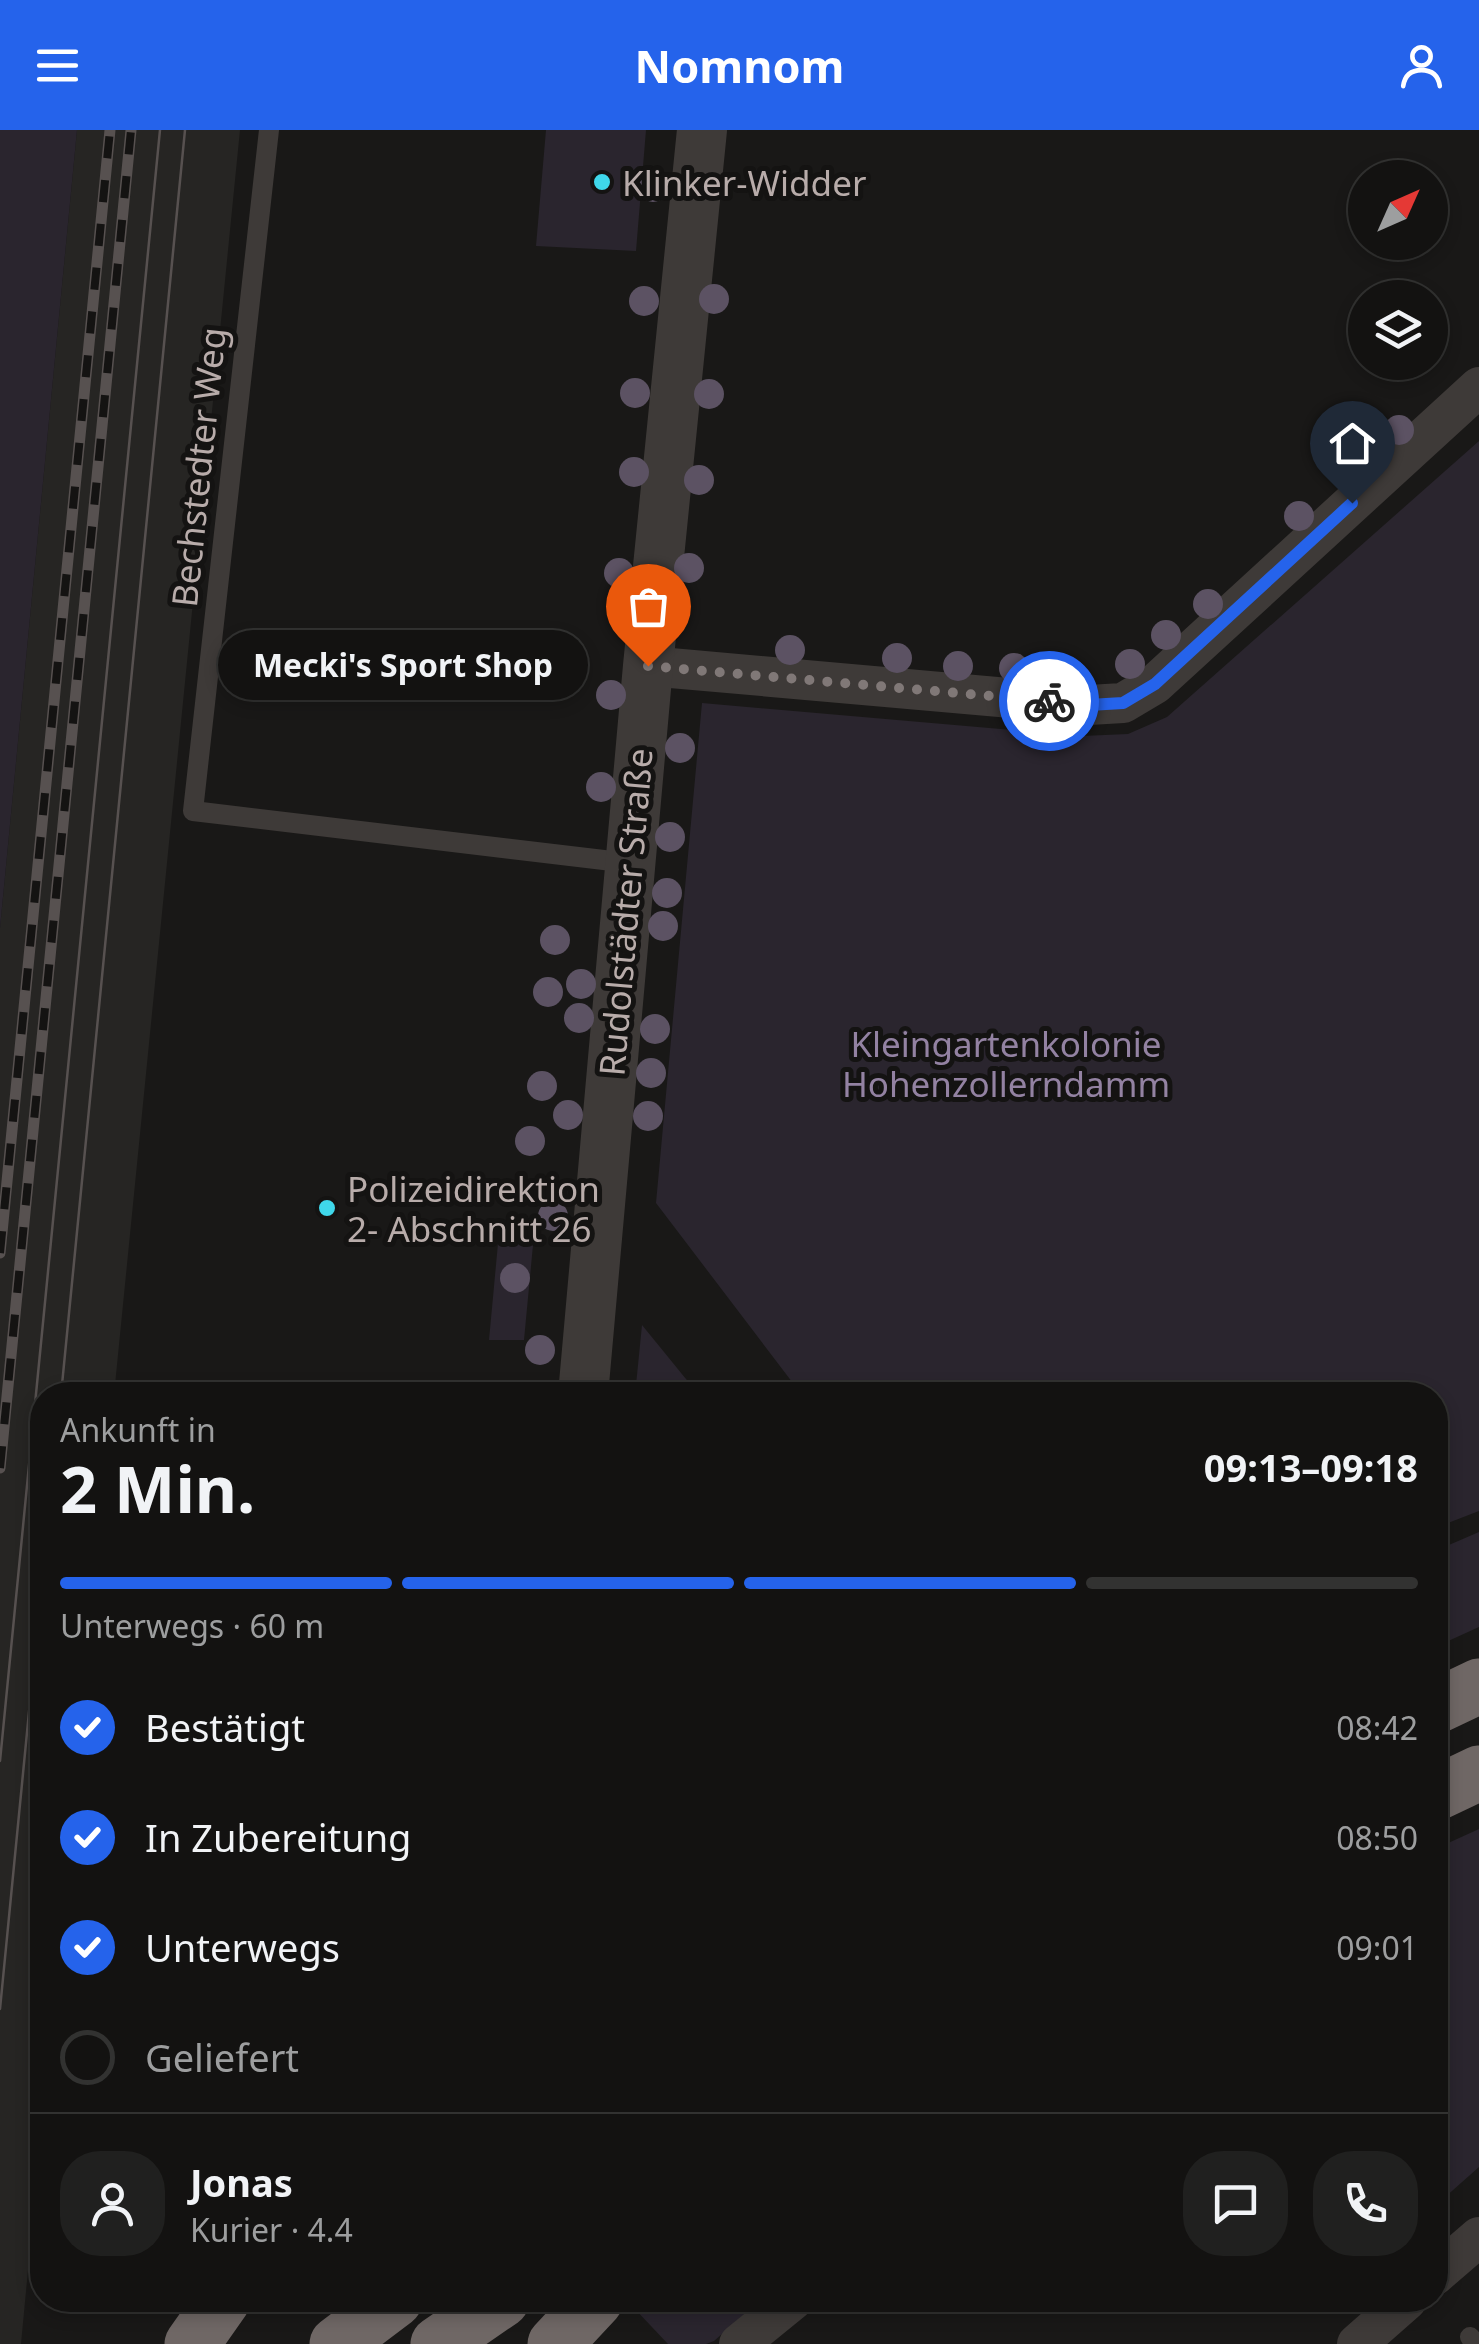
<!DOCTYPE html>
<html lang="de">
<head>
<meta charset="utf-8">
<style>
  :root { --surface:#131211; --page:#20201f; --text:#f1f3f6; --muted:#9d9e9f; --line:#323231; --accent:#2563eb }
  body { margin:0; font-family:"Noto Sans",sans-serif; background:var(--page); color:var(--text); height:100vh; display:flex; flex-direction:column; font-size:38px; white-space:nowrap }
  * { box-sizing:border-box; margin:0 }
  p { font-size:32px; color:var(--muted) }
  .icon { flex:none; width:55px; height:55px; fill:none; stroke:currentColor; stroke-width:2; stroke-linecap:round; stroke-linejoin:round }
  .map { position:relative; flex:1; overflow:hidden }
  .details { position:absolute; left:30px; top:1252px; width:1418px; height:930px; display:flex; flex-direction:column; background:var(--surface); border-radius:40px; box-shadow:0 5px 15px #0003,0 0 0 2px var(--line) }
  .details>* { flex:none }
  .needle { width:65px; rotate:45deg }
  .fabs { position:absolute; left:1348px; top:30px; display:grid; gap:20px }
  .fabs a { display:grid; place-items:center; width:100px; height:100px; border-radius:50%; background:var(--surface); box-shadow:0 5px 15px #0003,0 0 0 2px var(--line); font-size:50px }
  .pin { position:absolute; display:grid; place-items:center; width:85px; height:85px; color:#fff; margin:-102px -42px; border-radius:50% 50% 50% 0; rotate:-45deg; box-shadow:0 0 10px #0007 }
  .pin .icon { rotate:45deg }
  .courier { position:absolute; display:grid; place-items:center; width:100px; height:100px; margin:-50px; border:8px solid #2563eb; border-radius:50%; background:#fff; color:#222; box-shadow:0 2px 12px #0007 }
  .bubble { position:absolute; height:70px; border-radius:35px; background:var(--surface); box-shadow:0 5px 15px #0003,0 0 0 2px var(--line); font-size:32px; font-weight:700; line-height:70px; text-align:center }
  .overview em { font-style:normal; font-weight:700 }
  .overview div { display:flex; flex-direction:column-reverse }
  .overview { display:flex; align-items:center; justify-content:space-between; height:170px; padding:0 30px }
  h1 { font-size:65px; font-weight:700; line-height:75px }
  .bar { display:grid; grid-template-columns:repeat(4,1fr); gap:15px 10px; align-content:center; height:120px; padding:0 30px }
  .bar i { height:12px; border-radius:8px; background:var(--line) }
  .bar .on { background:var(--accent) }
  .bar p { grid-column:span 4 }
  .line { display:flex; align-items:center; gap:25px; padding:0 30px; border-top:2px solid var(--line) }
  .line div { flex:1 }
  .round { display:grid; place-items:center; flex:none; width:105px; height:105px; border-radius:40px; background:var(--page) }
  ol { padding:0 30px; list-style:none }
  li { display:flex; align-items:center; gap:30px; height:110px }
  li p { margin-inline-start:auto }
  li .icon { padding:10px; border-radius:50%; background:var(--accent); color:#fff; stroke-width:4 }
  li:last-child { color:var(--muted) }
  li i { width:55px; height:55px; border:5px solid var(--line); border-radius:50% }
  header { display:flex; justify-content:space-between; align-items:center; height:130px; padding:0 30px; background:var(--accent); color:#fff; font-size:45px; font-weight:700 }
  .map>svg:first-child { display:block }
</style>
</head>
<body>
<header><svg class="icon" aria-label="menu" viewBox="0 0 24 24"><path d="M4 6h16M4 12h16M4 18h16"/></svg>Nomnom<svg class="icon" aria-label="person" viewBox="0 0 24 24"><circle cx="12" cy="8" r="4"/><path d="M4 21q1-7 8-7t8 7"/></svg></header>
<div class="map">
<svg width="1479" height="2214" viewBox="0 0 1479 2214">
  <rect width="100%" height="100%" fill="#191817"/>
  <path fill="#262523" d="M 77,0 L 240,0 L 114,1265 L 42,1265 L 42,1992 L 21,2214 L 0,2214 L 0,798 Z"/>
  <g fill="#2a252e">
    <path d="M 0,0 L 77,0 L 0,798 Z"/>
    <path d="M 546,0 L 646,0 L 636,121 L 536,116 Z"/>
    <path d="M 1479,311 L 1479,1381 L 1435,1398 L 1435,1265 L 802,1265 L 656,1073 L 702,573 L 1082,606 L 1128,604 L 1167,587 Z"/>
    <path d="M 500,1092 L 535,1094 L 524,1210 L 489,1210 Z"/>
    <path d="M 642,1195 L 699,1265 L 635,1265 Z"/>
    <path d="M 1479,1402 L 1479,1497 L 1435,1517 L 1435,1421 Z"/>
    <path d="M 1479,1699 L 1479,2037 L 1435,2076 L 1435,1719 Z"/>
    <path d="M 643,2170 L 760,2170 L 714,2211 L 706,2214 L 668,2214 L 634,2178 Z"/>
  </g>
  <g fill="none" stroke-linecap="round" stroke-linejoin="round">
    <g stroke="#3e3a38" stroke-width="20">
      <path d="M 269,0 L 193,681 L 629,733"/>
      <path d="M 1470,2207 L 1476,2214"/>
    </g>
    <g stroke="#3e3a38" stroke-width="40">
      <path d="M 648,536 L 1089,575 L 1123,573 L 1155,554 L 1479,257"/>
      <path d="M 1435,2145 L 1479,2107"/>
      <path d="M 739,2214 L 793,2170"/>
      <path d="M 1357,2214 L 1407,2170"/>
    </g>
    <path stroke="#3e3a38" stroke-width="50" d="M 583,1265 L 648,536 L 702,0"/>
    <g stroke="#6f6765" stroke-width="55">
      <path d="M 1435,1577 L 1479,1556"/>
      <path d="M 1435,1664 L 1479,1643"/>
      <path d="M 192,2214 L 223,2170"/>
      <path d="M 337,2214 L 395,2170"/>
      <path d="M 555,2214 L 596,2170"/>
    </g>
    <g stroke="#575150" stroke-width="2.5">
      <path d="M 61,1265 L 185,0"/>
      <path d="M 0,1631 L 160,0"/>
      <path d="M 0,1879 L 42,1449"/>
    </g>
    <g stroke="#575150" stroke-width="11">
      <g id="rail">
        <path d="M 0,1123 L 110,0"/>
        <path d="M 0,1338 L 131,0"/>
      </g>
    </g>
    <use href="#rail" stroke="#141312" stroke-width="8" stroke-dasharray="22" stroke-linecap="butt"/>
    <path stroke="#6f6765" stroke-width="55" d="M 438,2214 L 502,2170"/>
  </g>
  <g fill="#5c5263">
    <circle cx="653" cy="57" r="15"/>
    <circle cx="714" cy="169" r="15"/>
    <circle cx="644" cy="171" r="15"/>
    <circle cx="635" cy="263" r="15"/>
    <circle cx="709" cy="264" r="15"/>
    <circle cx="1399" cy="300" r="15"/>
    <circle cx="1353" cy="340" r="15"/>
    <circle cx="634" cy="342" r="15"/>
    <circle cx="699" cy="350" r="15"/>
    <circle cx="1299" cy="386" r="15"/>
    <circle cx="689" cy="438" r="15"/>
    <circle cx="619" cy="443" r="15"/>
    <circle cx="1208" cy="474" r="15"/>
    <circle cx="1166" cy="505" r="15"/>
    <circle cx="790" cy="520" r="15"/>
    <circle cx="897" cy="528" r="15"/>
    <circle cx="1130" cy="534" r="15"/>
    <circle cx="958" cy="536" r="15"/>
    <circle cx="1014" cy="538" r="15"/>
    <circle cx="1072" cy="545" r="15"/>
    <circle cx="611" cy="565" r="15"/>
    <circle cx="680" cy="618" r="15"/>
    <circle cx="601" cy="657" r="15"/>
    <circle cx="670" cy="707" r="15"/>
    <circle cx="667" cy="763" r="15"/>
    <circle cx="663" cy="796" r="15"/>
    <circle cx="555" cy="810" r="15"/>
    <circle cx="581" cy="854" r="15"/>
    <circle cx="548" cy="862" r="15"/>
    <circle cx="579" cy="888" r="15"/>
    <circle cx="655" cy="899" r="15"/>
    <circle cx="651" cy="943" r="15"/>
    <circle cx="542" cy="956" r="15"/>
    <circle cx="568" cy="985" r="15"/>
    <circle cx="648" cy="986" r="15"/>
    <circle cx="530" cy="1011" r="15"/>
    <circle cx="553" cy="1086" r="15"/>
    <circle cx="515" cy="1148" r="15"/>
    <circle cx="540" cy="1220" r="15"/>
  </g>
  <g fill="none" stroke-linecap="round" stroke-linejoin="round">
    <path stroke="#807877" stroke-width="10" stroke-dasharray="0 18" d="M 648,536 L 1049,571"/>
    <path stroke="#2563eb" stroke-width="12" d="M 1049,571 L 1089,575 L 1123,573 L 1155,554 L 1352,373"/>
  </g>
  <g fill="#3fd7ea" stroke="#141312" stroke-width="4">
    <circle cx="602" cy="52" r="10"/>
    <circle cx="327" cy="1078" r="10"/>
  </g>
  <g text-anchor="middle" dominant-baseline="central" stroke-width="10" stroke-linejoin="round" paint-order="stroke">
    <g font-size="35" fill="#b8acaa" stroke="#141312" text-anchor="start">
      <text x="622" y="52">Klinker-Widder</text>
      <text x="347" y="1058">Polizeidirektion<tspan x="347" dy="40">2- Abschnitt 26</tspan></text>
    </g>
    <g font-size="35" fill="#b8acaa" stroke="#141312">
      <text transform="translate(198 337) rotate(-84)">Bechstedter Weg</text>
      <text transform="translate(625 782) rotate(-85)">Rudolstädter Straße</text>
    </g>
    <g font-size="35" fill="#9382a2" stroke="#141312">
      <text x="1006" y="913">Kleingartenkolonie<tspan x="1006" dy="40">Hohenzollerndamm</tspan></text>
    </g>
  </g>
</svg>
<div class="fabs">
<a><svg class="needle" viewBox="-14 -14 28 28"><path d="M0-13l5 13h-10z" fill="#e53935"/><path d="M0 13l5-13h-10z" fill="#9d9e9f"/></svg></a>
<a><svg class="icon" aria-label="layers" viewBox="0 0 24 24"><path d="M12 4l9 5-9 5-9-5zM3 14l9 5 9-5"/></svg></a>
</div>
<div class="pin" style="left:648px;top:536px;background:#ea580c"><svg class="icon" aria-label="bag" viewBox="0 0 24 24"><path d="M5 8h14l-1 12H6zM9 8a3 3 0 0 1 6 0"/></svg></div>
<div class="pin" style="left:1352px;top:373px;background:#1f2937"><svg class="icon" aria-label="home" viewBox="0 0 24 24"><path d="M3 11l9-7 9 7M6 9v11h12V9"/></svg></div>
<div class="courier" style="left:1049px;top:571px"><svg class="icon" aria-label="bike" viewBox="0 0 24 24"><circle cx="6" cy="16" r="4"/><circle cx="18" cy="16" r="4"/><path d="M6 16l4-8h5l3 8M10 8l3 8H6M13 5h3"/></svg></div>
<div class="bubble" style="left:218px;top:500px;width:370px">Mecki's Sport Shop</div>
<section class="details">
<div class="overview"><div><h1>2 Min.</h1><p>Ankunft in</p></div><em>09:13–09:18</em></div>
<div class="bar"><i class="on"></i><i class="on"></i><i class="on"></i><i></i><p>Unterwegs · 60 m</p></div>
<ol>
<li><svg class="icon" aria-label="check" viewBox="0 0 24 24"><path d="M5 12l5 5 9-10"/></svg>Bestätigt<p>08:42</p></li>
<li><svg class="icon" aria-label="check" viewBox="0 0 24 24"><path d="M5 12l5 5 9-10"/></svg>In Zubereitung<p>08:50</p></li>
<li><svg class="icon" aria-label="check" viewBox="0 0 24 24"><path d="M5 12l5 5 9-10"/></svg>Unterwegs<p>09:01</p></li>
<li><i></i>Geliefert</li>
</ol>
<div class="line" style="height:180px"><a class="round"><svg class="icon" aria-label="person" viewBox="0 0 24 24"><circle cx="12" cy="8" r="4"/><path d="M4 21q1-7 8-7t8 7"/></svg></a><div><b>Jonas</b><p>Kurier · 4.4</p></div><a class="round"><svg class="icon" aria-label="chat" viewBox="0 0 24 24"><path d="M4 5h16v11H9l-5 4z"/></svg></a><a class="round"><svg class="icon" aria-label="phone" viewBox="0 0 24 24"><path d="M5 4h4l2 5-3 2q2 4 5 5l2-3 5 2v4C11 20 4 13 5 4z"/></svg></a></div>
</section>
</div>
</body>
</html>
